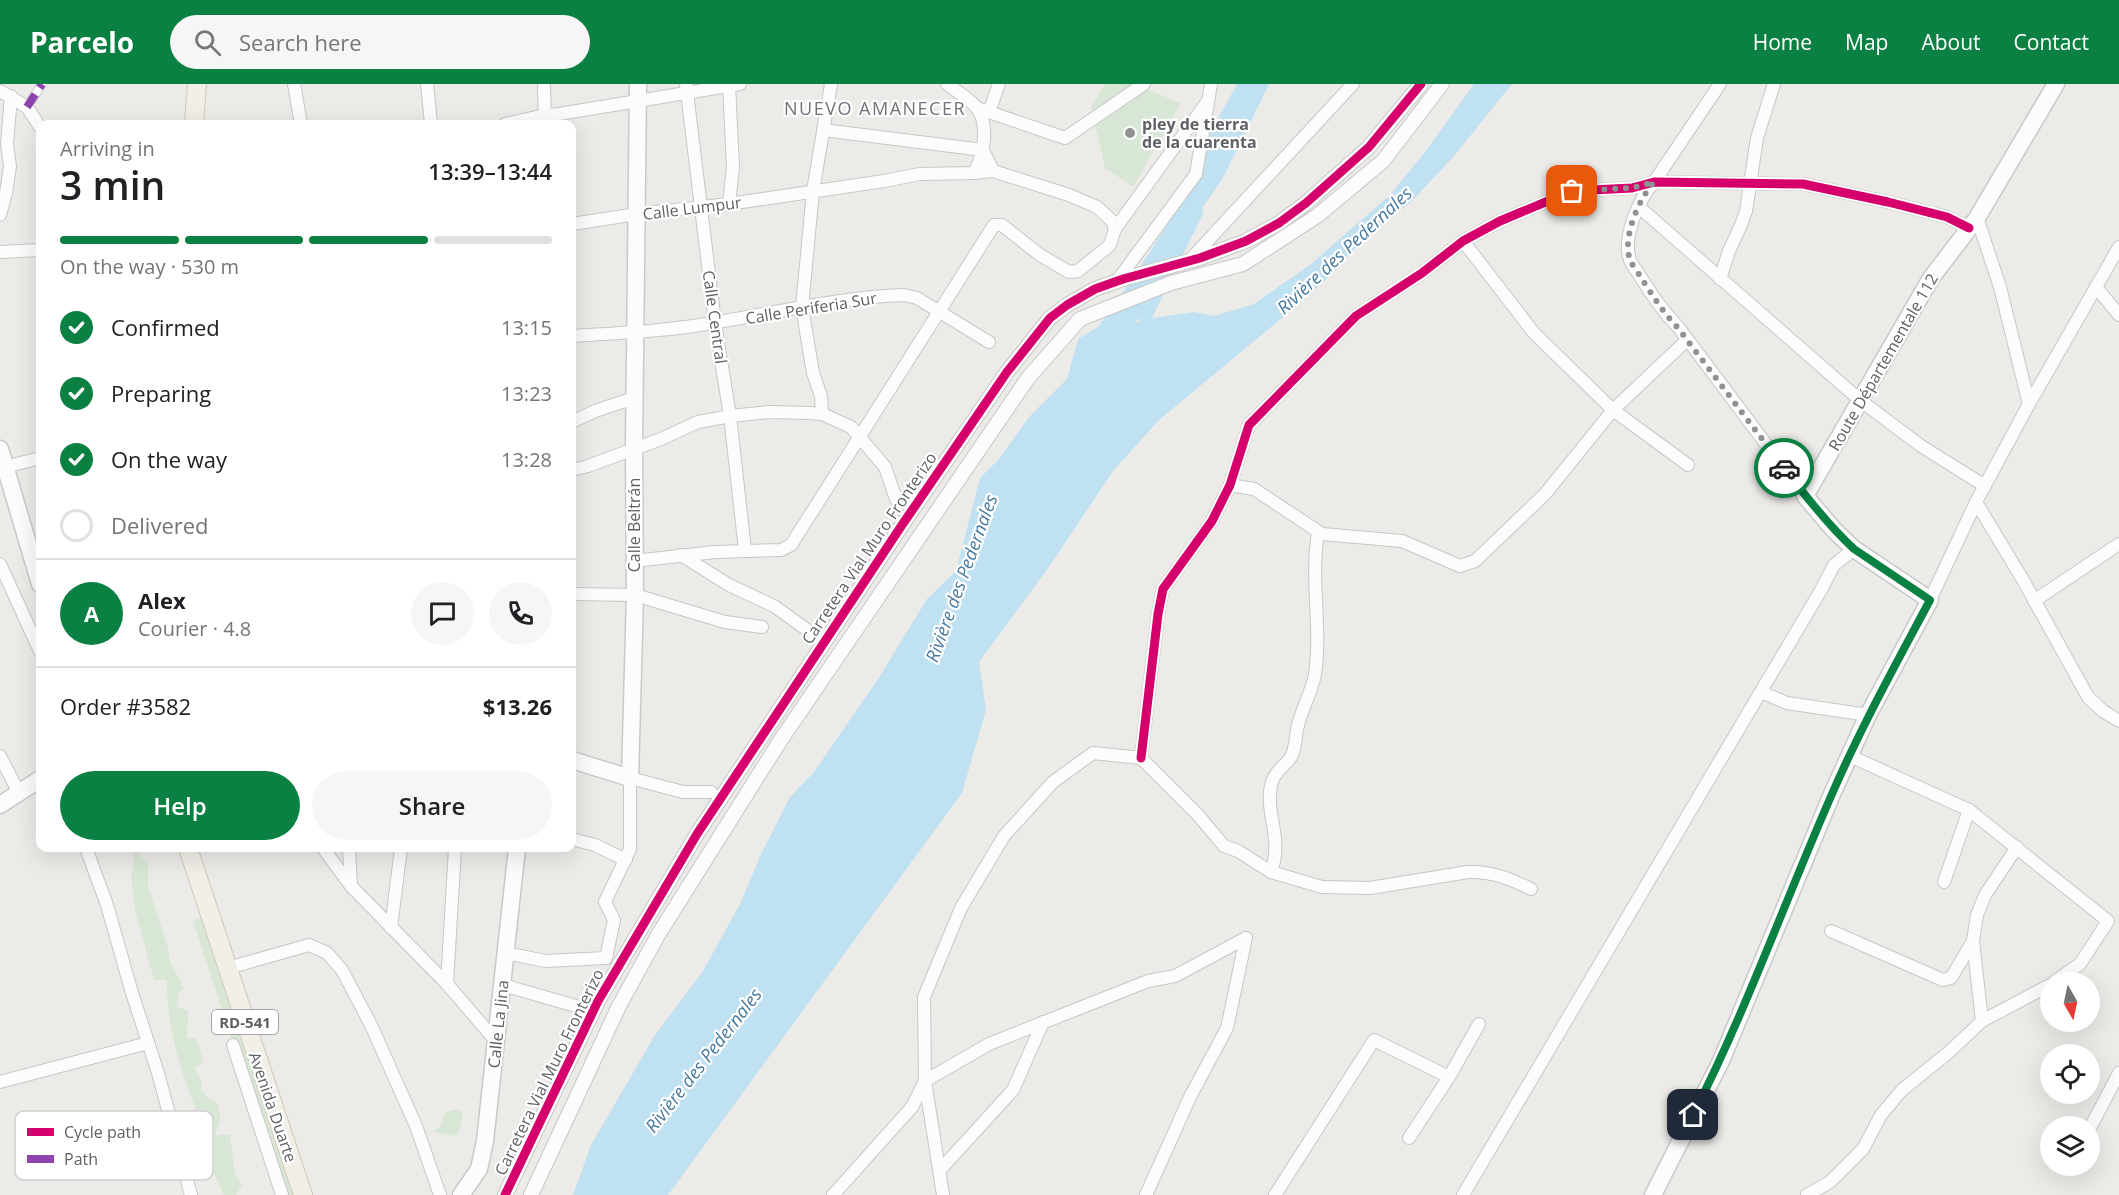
<!DOCTYPE html>
<html lang="en">
<head>
<meta charset="utf-8">
<style>
  :root { --surface:#fff; --page:#f6f6f6; --text:#202124; --muted:#757577; --line:#e0e0e0; --accent:#0b8043 }
  body { margin:0; font-family:"Open Sans",sans-serif; background:var(--page); color:var(--text); height:100vh; display:flex; flex-direction:column; font-size:22px; white-space:nowrap }
  * { box-sizing:border-box; margin:0 }
  p { font-size:20px; color:var(--muted) }
  .icon { flex:none; width:33px; height:33px; fill:none; stroke:currentColor; stroke-width:2; stroke-linecap:round; stroke-linejoin:round }
  .map { position:relative; flex:1; overflow:hidden }
  .details { position:absolute; left:36px; top:36px; width:540px; height:732px; display:flex; flex-direction:column; background:var(--surface); border-radius:12px; box-shadow:0 6px 24px #0002 }
  .details>* { flex:none }
  .needle { width:39px; rotate:171deg }
  .fabs { position:absolute; left:2040px; top:888px; display:grid; gap:12px }
  .fabs a { display:grid; place-items:center; width:60px; height:60px; border-radius:50%; background:var(--surface); box-shadow:0 6px 24px #0002; font-size:30px }
  .pin { position:absolute; display:grid; place-items:center; width:51px; height:51px; color:#fff; margin:-26px; border-radius:12px; box-shadow:0 3px 9px #0006 }
  .courier { position:absolute; display:grid; place-items:center; width:60px; height:60px; margin:-30px; border:4px solid #0b8043; border-radius:50%; background:#fff; color:#222; box-shadow:0 2px 8px #0007 }
  .overview em { font-style:normal; font-weight:600 }
  .overview div { display:flex; flex-direction:column-reverse }
  .overview { display:flex; align-items:center; justify-content:space-between; height:102px; padding:0 24px }
  h1 { font-size:39px; font-weight:600; line-height:45px }
  .bar { display:grid; grid-template-columns:repeat(4,1fr); gap:9px 6px; align-content:center; height:72px; padding:0 24px }
  .bar i { height:8px; border-radius:4px; background:var(--line) }
  .bar .current { background:var(--accent) }
  .bar p { grid-column:span 4 }
  .line { display:flex; align-items:center; gap:15px; padding:0 24px; border-top:2px solid var(--line) }
  .line div { flex:1 }
  .round { display:grid; place-items:center; flex:none; width:63px; height:63px; border-radius:32px; background:var(--page) }
  ol { padding:0 24px; list-style:none }
  li { display:flex; align-items:center; gap:18px; height:66px }
  li p { margin-inline-start:auto }
  li .icon { padding:6px; border-radius:50%; background:var(--accent); color:#fff; stroke-width:4 }
  li:last-child { color:var(--muted) }
  li i { width:33px; height:33px; border:3px solid var(--line); border-radius:50% }
  .cta { display:flex; gap:12px; margin-top:auto; padding:12px 24px }
  .cta a { flex:1; height:69px; border-radius:36px; background:var(--accent); color:#fff; font-size:24px; font-weight:600; line-height:69px; text-align:center }
  .cta a+a { background:var(--page); color:var(--text) }
  header { display:flex; align-items:center; gap:36px; box-sizing:border-box; height:84px; padding:0 30px; background:var(--accent); color:#fff }
  header strong { font-size:28px }
  nav { display:flex; gap:33px; margin-inline-start:auto; font-size:21px }
  .search { width:420px; height:54px; background:var(--page); display:flex; align-items:center; gap:15px; box-sizing:border-box; padding:0 21px; border-radius:33px; color:var(--muted); font-size:22px }
  .map>svg:first-child { display:block }
</style>
</head>
<body>
<header>
<strong>Parcelo</strong>
<div class="search"><svg class="icon" aria-label="search" viewBox="0 0 24 24"><circle cx="10" cy="10" r="6"/><path d="M15 15l6 6"/></svg>Search here</div>
<nav><a>Home</a><a>Map</a><a>About</a><a>Contact</a></nav>
</header>
<div class="map">
<svg width="2119" height="1111" viewBox="0 0 2119 1111">
  <rect width="100%" height="100%" fill="#ecebe8"/>
  <g fill="#d8e7d5">
    <path d="M 1106,0 L 1134,0 L 1181,19 L 1133,103 L 1105,84 L 1091,22 Z"/>
    <path d="M 135,768 L 148,779 L 148,802 L 168,864 L 170,878 L 184,904 L 178,910 L 177,922 L 188,927 L 187,955 L 195,954 L 200,964 L 203,977 L 195,985 L 202,998 L 201,1006 L 208,1014 L 217,1019 L 221,1034 L 215,1051 L 230,1050 L 235,1090 L 242,1101 L 236,1111 L 224,1111 L 212,1085 L 213,1069 C 191,1012 166,958 167,896 L 154,896 L 136,830 L 131,795 Z"/>
    <path d="M 209,831 L 303,1111 L 282,1111 L 193,837 Z"/>
    <path d="M 457,1025 L 463,1030 L 459,1049 L 455,1052 L 433,1048 L 440,1043 L 446,1028 Z"/>
  </g>
  <path fill="#c0e1f2" d="M 1237,0 L 1269,0 L 1223,94 L 1179,157 L 1135,240 L 1140,236 L 1194,228 L 1214,232 L 1254,220 L 1311,180 L 1389,112 L 1425,68 L 1474,0 L 1512,0 L 1454,72 L 1411,118 L 1361,157 L 1334,188 L 1299,220 L 1159,336 L 1113,387 L 1051,480 L 979,578 L 986,626 L 962,709 L 668,1111 L 573,1111 L 591,1061 L 655,951 L 703,887 L 741,818 L 761,770 L 790,713 L 814,688 L 878,595 L 927,515 L 956,487 L 980,394 L 999,375 L 1029,333 L 1067,295 L 1078,255 L 1098,243 L 1133,194 L 1194,99 L 1204,60 Z"/>
  <g fill="none" stroke-linecap="round" stroke-linejoin="round">
    <path stroke="#c0e1f2" stroke-width="16" d="M 1145,230 L 1195,128"/>
    <g stroke="#c7c7c7" stroke-width="10">
      <path id="pedestrian" d="M 27,23 L 42,0"/>
    </g>
    <g stroke="#c7c7c7" stroke-width="14">
      <g id="minor">
        <path d="M 294,0 L 301,40"/>
        <path d="M 427,0 L 431,40"/>
        <path d="M 544,0 L 545,40"/>
        <path d="M 686,0 L 715,239 L 730,332 L 745,466"/>
        <path d="M 1720,0 L 1654,98 C 1639,115 1622,153 1630,176 C 1632,181 1637,187 1640,192 C 1652,211 1663,228 1679,244 L 1805,412"/>
        <path d="M 0,7 L 27,23 L 40,43"/>
        <path d="M 977,24 L 1065,54 L 1144,0"/>
        <path d="M 989,28 L 999,0"/>
        <path d="M 505,40 L 545,31 L 559,30 L 740,0"/>
        <path d="M 823,46 L 983,66 L 993,87"/>
        <path d="M 729,120 L 733,83 L 729,0"/>
        <path d="M 1639,123 L 1861,317 L 1921,362 L 1985,402"/>
        <path d="M 0,131 L 6,109 L 10,82 L 7,60 L 11,12"/>
        <path d="M 1977,134 L 2000,203 L 2029,320"/>
        <path d="M 572,140 L 637,130 L 729,120 L 884,97 L 920,90 L 974,89 C 983,72 990,42 977,24 C 970,15 956,7 947,0"/>
        <path d="M 1115,145 L 1207,18"/>
        <path d="M 1463,157 L 1534,249 L 1613,326 L 1687,256"/>
        <path d="M 0,168 L 40,166"/>
        <path d="M 1189,177 L 1353,0"/>
        <path d="M 1720,195 L 1729,167 L 1741,141 L 1746,127 L 1757,54 L 1774,0"/>
        <path d="M 1117,197 L 1196,90 L 1211,0"/>
        <path d="M 2096,203 L 2119,231"/>
        <path d="M 572,252 C 620,249 670,247 718,238 C 780,228 842,213 904,211 L 917,214 L 989,258"/>
        <path d="M 822,330 L 821,312 L 813,289 L 802,223 L 813,107 L 831,0"/>
        <path d="M 572,338 L 595,327 L 634,314"/>
        <path d="M 5,383 L 40,374"/>
        <path d="M 572,386 L 588,382 L 661,355 L 698,338 L 730,332 L 769,328 L 810,329 L 822,330 L 851,343 L 885,383 L 896,415"/>
        <path d="M 1230,401 L 1254,405 L 1322,450 L 1402,457 L 1460,482 L 1475,477 L 1545,410 L 1613,326 L 1688,381"/>
        <path d="M 1976,418 L 2023,496 L 2088,613 L 2103,627 L 2119,637"/>
        <path d="M 681,471 L 729,501 L 774,522 L 824,558"/>
        <path d="M 634,477 L 715,468 L 781,466 L 791,461 L 994,141 L 1002,141 L 1040,171 L 1069,188 L 1078,187 L 1110,161 L 1115,145 L 1112,137 L 1097,123 L 1069,111 L 993,87 L 974,89"/>
        <path d="M 0,480 L 40,567"/>
        <path d="M 572,510 L 635,511 L 725,538 L 762,543"/>
        <path d="M 1930,516 L 1976,418 L 2029,320 L 2119,163"/>
        <path d="M 2034,517 L 2119,460"/>
        <path d="M 1761,608 L 1787,619 L 1868,631"/>
        <path d="M 0,672 L 19,709"/>
        <path d="M 1850,672 L 1969,726 L 2108,837 L 2080,880 L 2054,898"/>
        <path d="M 1141,674 L 1158,530 L 1163,505 L 1212,437 L 1230,401 L 1249,341 L 1356,232 L 1422,189 L 1463,157 L 1500,137 L 1572,107 L 1632,104 L 1654,98 L 1803,100 L 1888,118 L 1947,133 L 1969,144"/>
        <path d="M 572,755 L 595,761 L 626,776"/>
        <path d="M 86,764 L 107,821 L 132,909 L 158,989 L 191,1111"/>
        <path d="M 323,764 L 351,802 L 447,900 L 496,957"/>
        <path d="M 349,764 L 351,801"/>
        <path d="M 1271,788 C 1284,753 1263,726 1272,698 C 1275,687 1285,682 1291,673 C 1296,664 1295,655 1297,646 C 1300,627 1312,609 1315,590 C 1322,543 1310,496 1318,449"/>
        <path d="M 1944,798 L 1969,726"/>
        <path d="M 391,844 L 401,764"/>
        <path d="M 1831,847 L 1943,896 L 1951,894 L 1973,857"/>
        <path d="M 506,869 L 545,877 L 606,874 L 614,836 L 605,818 L 630,765 L 630,694 L 683,708 L 711,708"/>
        <path d="M 228,884 L 309,861 L 327,869 L 342,886 L 371,941 L 416,1042 L 440,1111"/>
        <path d="M 447,900 L 455,764"/>
        <path d="M 503,901 L 593,927"/>
        <path d="M 1982,937 L 1973,857 L 1977,831 L 1985,811 L 2017,763"/>
        <path d="M 233,961 L 282,1111"/>
        <path d="M 0,998 L 148,959"/>
        <path d="M 2090,1044 L 2119,989"/>
        <path d="M 1409,1054 L 1449,993 L 1479,940"/>
        <path d="M 940,1086 L 1013,1006 L 1043,938"/>
        <path d="M 833,1111 L 912,1023 L 925,997 L 989,960 L 1148,897 L 1175,892 L 1246,854"/>
        <path d="M 943,1111 L 925,997 L 924,913 L 961,824 L 1004,752 L 1053,698 L 1093,669 L 1141,674 L 1198,731 L 1224,762 L 1238,767 L 1271,788 L 1322,803 L 1370,804 L 1468,788 C 1491,787 1511,795 1531,805"/>
        <path d="M 1146,1111 L 1190,1013 L 1227,944 L 1246,854"/>
        <path d="M 1275,1111 L 1374,956 L 1449,993"/>
        <path d="M 1463,1111 L 1821,506 L 1834,481 L 1854,465"/>
        <path d="M 1807,1111 L 1830,1098 L 1863,1065 L 1881,1031 L 1902,1006 L 1949,968 L 1982,937 L 2050,901"/>
      </g>
    </g>
    <g stroke="#c7c7c7" stroke-width="16">
      <g id="tertiary">
        <path d="M 505,1111 L 598,917 L 697,750 L 902,441 L 1007,288 L 1050,234 L 1067,221 L 1095,205 L 1123,195 L 1200,174 L 1246,157 L 1279,139 L 1306,119 L 1369,63 L 1421,0"/>
        <path d="M 531,1111 L 619,922 L 658,851 L 780,657 L 1028,294 L 1080,235 L 1171,199 L 1243,180 L 1317,132 L 1383,77 L 1442,0"/>
      </g>
    </g>
    <g stroke="#c9c9c9" stroke-width="19">
      <g id="secondary">
        <path d="M 0,365 L 40,500"/>
        <path d="M 572,676 L 630,694 L 635,511 L 634,364 L 638,0"/>
        <path d="M 0,721 L 40,695"/>
        <path d="M 461,1111 L 479,1085 L 485,1057 L 517,764"/>
        <path d="M 1653,1111 L 1721,977 L 1832,710 L 1868,631 L 1930,516 L 1854,465 L 1834,446 L 1805,412 L 1931,194 L 1977,134 L 2056,0"/>
      </g>
    </g>
    <g stroke="#d2c9b8" stroke-width="20">
      <g id="primary">
        <path d="M 194,40 L 197,0"/>
        <path d="M 188,764 L 303,1111"/>
      </g>
    </g>
    <use href="#pedestrian" stroke="#fcfcfc" stroke-width="8"/>
    <use href="#minor" stroke="#fcfcfc" stroke-width="12"/>
    <use href="#tertiary" stroke="#fcfcfc" stroke-width="14"/>
    <use href="#secondary" stroke="#fcfcfc" stroke-width="16"/>
    <use href="#primary" stroke="#f2efe9" stroke-width="18"/>
    <path stroke="#8e44ad" stroke-width="8" stroke-dasharray="15 8" stroke-linecap="butt" d="M 27,23 L 42,0"/>
    <g stroke="#fff" stroke-width="13">
      <g id="cycleway">
        <path d="M 1141,674 L 1158,530 L 1163,505 L 1212,437 L 1230,401 L 1249,341 L 1356,232 L 1422,189 L 1463,157 L 1500,137 L 1572,107 L 1632,104 L 1654,98 L 1803,100 L 1888,118 L 1947,133 L 1969,144"/>
        <path d="M 505,1111 L 598,917 L 697,750 L 902,441 L 1007,288 L 1050,234 L 1067,221 L 1095,205 L 1123,195 L 1200,174 L 1246,157 L 1279,139 L 1306,119 L 1369,63 L 1421,0"/>
      </g>
    </g>
    <use href="#cycleway" stroke="#d6006c" stroke-width="9"/>
  </g>
  <g fill="none" stroke-linecap="round" stroke-linejoin="round">
    <path stroke="#909193" stroke-width="6" stroke-dasharray="0 10.8" d="M 1572,107 L 1632,104 L 1654,98 C 1639,115 1622,153 1630,176 C 1632,181 1637,187 1640,192 C 1652,211 1663,228 1678,244 L 1784,384"/>
    <path stroke="#0b8043" stroke-width="8" d="M 1693,1031 C 1746,927 1785,817 1832,710 C 1861,643 1896,580 1930,516 L 1854,465 C 1828,441 1806,413 1784,384"/>
  </g>
  <circle fill="#909193" stroke="#fff" stroke-width="2" cx="1130" cy="49" r="6"/>
  <g text-anchor="middle" dominant-baseline="central" stroke-width="4.5" stroke-linejoin="round" paint-order="stroke">
    <rect fill="#fff" stroke="#8e9093" stroke-width="1.5" x="212" y="926" width="66" height="24" rx="4.5"/>
    <g font-size="15" font-weight="bold" fill="#5e6165">
      <text x="245" y="938">RD-541</text>
    </g>
    <g font-size="16" font-weight="bold" fill="#5e6165" stroke="#fff" text-anchor="start">
      <text x="1142" y="40">pley de tierra<tspan x="1142" dy="18">de la cuarenta</tspan></text>
    </g>
    <g font-size="16" fill="#5e6165" stroke="#fff">
      <text transform="translate(692 124) rotate(-7)">Calle Lumpur</text>
      <text transform="translate(811 224) rotate(-9)">Calle Periferia Sur</text>
      <text transform="translate(715 233) rotate(82)">Calle Central</text>
      <text transform="translate(1883 278) rotate(-60)">Route Départementale 112</text>
      <text transform="translate(634 441) rotate(-90)">Calle Beltrán</text>
      <text transform="translate(869 464) rotate(-56)">Carretera Vial Muro Fronterizo</text>
      <text transform="translate(498 940) rotate(-84)">Calle La Jina</text>
      <text transform="translate(549 988) rotate(-64)">Carretera Vial Muro Fronterizo</text>
      <text transform="translate(273 1023) rotate(71)">Avenida Duarte</text>
    </g>
    <g font-size="18" letter-spacing="1.5" fill="#6f7377" stroke="#fff">
      <text x="875" y="24">NUEVO AMANECER</text>
    </g>
    <g font-size="18" font-style="italic" fill="#477aa0" stroke="#fff">
      <text transform="translate(1344 166) rotate(-43)">Rivière des Pedernales</text>
      <text transform="translate(961 494) rotate(-70)">Rivière des Pedernales</text>
      <text transform="translate(703 976) rotate(-52)">Rivière des Pedernales</text>
    </g>
  </g>
  <rect x="15" y="1027" width="198" height="69" rx="9" fill="#fff" stroke="#cfd0d1" stroke-width="1.5"/>
  <rect x="27" y="1044" width="27" height="8" fill="#d6006c"/>
  <rect x="27" y="1071" width="27" height="8" fill="#8e44ad"/>
  <g font-size="16" fill="#5e6165">
    <text x="64" y="1054">Cycle path</text>
    <text x="64" y="1081">Path</text>
  </g>
</svg>
<div class="fabs">
<a><svg class="needle" viewBox="-14 -14 28 28"><path d="M0-13l5 13h-10z" fill="#e53935"/><path d="M0 13l5-13h-10z" fill="#757577"/></svg></a>
<a><svg class="icon" aria-label="locate" viewBox="0 0 24 24"><circle cx="12" cy="12" r="6"/><path d="M12 2v4M12 18v4M2 12h4M18 12h4"/></svg></a>
<a><svg class="icon" aria-label="layers" viewBox="0 0 24 24"><path d="M12 4l9 5-9 5-9-5zM3 14l9 5 9-5"/></svg></a>
</div>
<div class="pin" style="left:1572px;top:107px;background:#ea580c"><svg class="icon" aria-label="bag" viewBox="0 0 24 24"><path d="M5 8h14l-1 12H6zM9 8a3 3 0 0 1 6 0"/></svg></div>
<div class="pin" style="left:1693px;top:1031px;background:#1f2937"><svg class="icon" aria-label="home" viewBox="0 0 24 24"><path d="M3 11l9-7 9 7M6 9v11h12V9"/></svg></div>
<div class="courier" style="left:1784px;top:384px"><svg class="icon" aria-label="car" viewBox="0 0 24 24"><path d="M5 17H2v-5l4-1 3-4h7l3 4 3 1v5h-3M9 17h6M6 11h13"/><circle cx="7" cy="17" r="2"/><circle cx="17" cy="17" r="2"/></svg></div>
<section class="details">
<div class="overview"><div><h1>3 min</h1><p>Arriving in</p></div><em>13:39–13:44</em></div>
<div class="bar"><i class="current"></i><i class="current"></i><i class="current"></i><i></i><p>On the way · 530 m</p></div>
<ol>
<li><svg class="icon" aria-label="check" viewBox="0 0 24 24"><path d="M5 12l5 5 9-10"/></svg>Confirmed<p>13:15</p></li>
<li><svg class="icon" aria-label="check" viewBox="0 0 24 24"><path d="M5 12l5 5 9-10"/></svg>Preparing<p>13:23</p></li>
<li><svg class="icon" aria-label="check" viewBox="0 0 24 24"><path d="M5 12l5 5 9-10"/></svg>On the way<p>13:28</p></li>
<li><i></i>Delivered</li>
</ol>
<div class="line" style="height:108px"><b class="round" style="background:var(--accent);color:#fff">A</b><div><b>Alex</b><p>Courier · 4.8</p></div><a class="round"><svg class="icon" aria-label="chat" viewBox="0 0 24 24"><path d="M4 5h16v11H9l-5 4z"/></svg></a><a class="round"><svg class="icon" aria-label="phone" viewBox="0 0 24 24"><path d="M5 4h4l2 5-3 2q2 4 5 5l2-3 5 2v4C11 20 4 13 5 4z"/></svg></a></div>
<div class="line" style="height:78px"><div>Order #3582</div><b>$13.26</b></div>
<div class="cta"><a>Help</a><a>Share</a></div>
</section>
</div>
</body>
</html>
